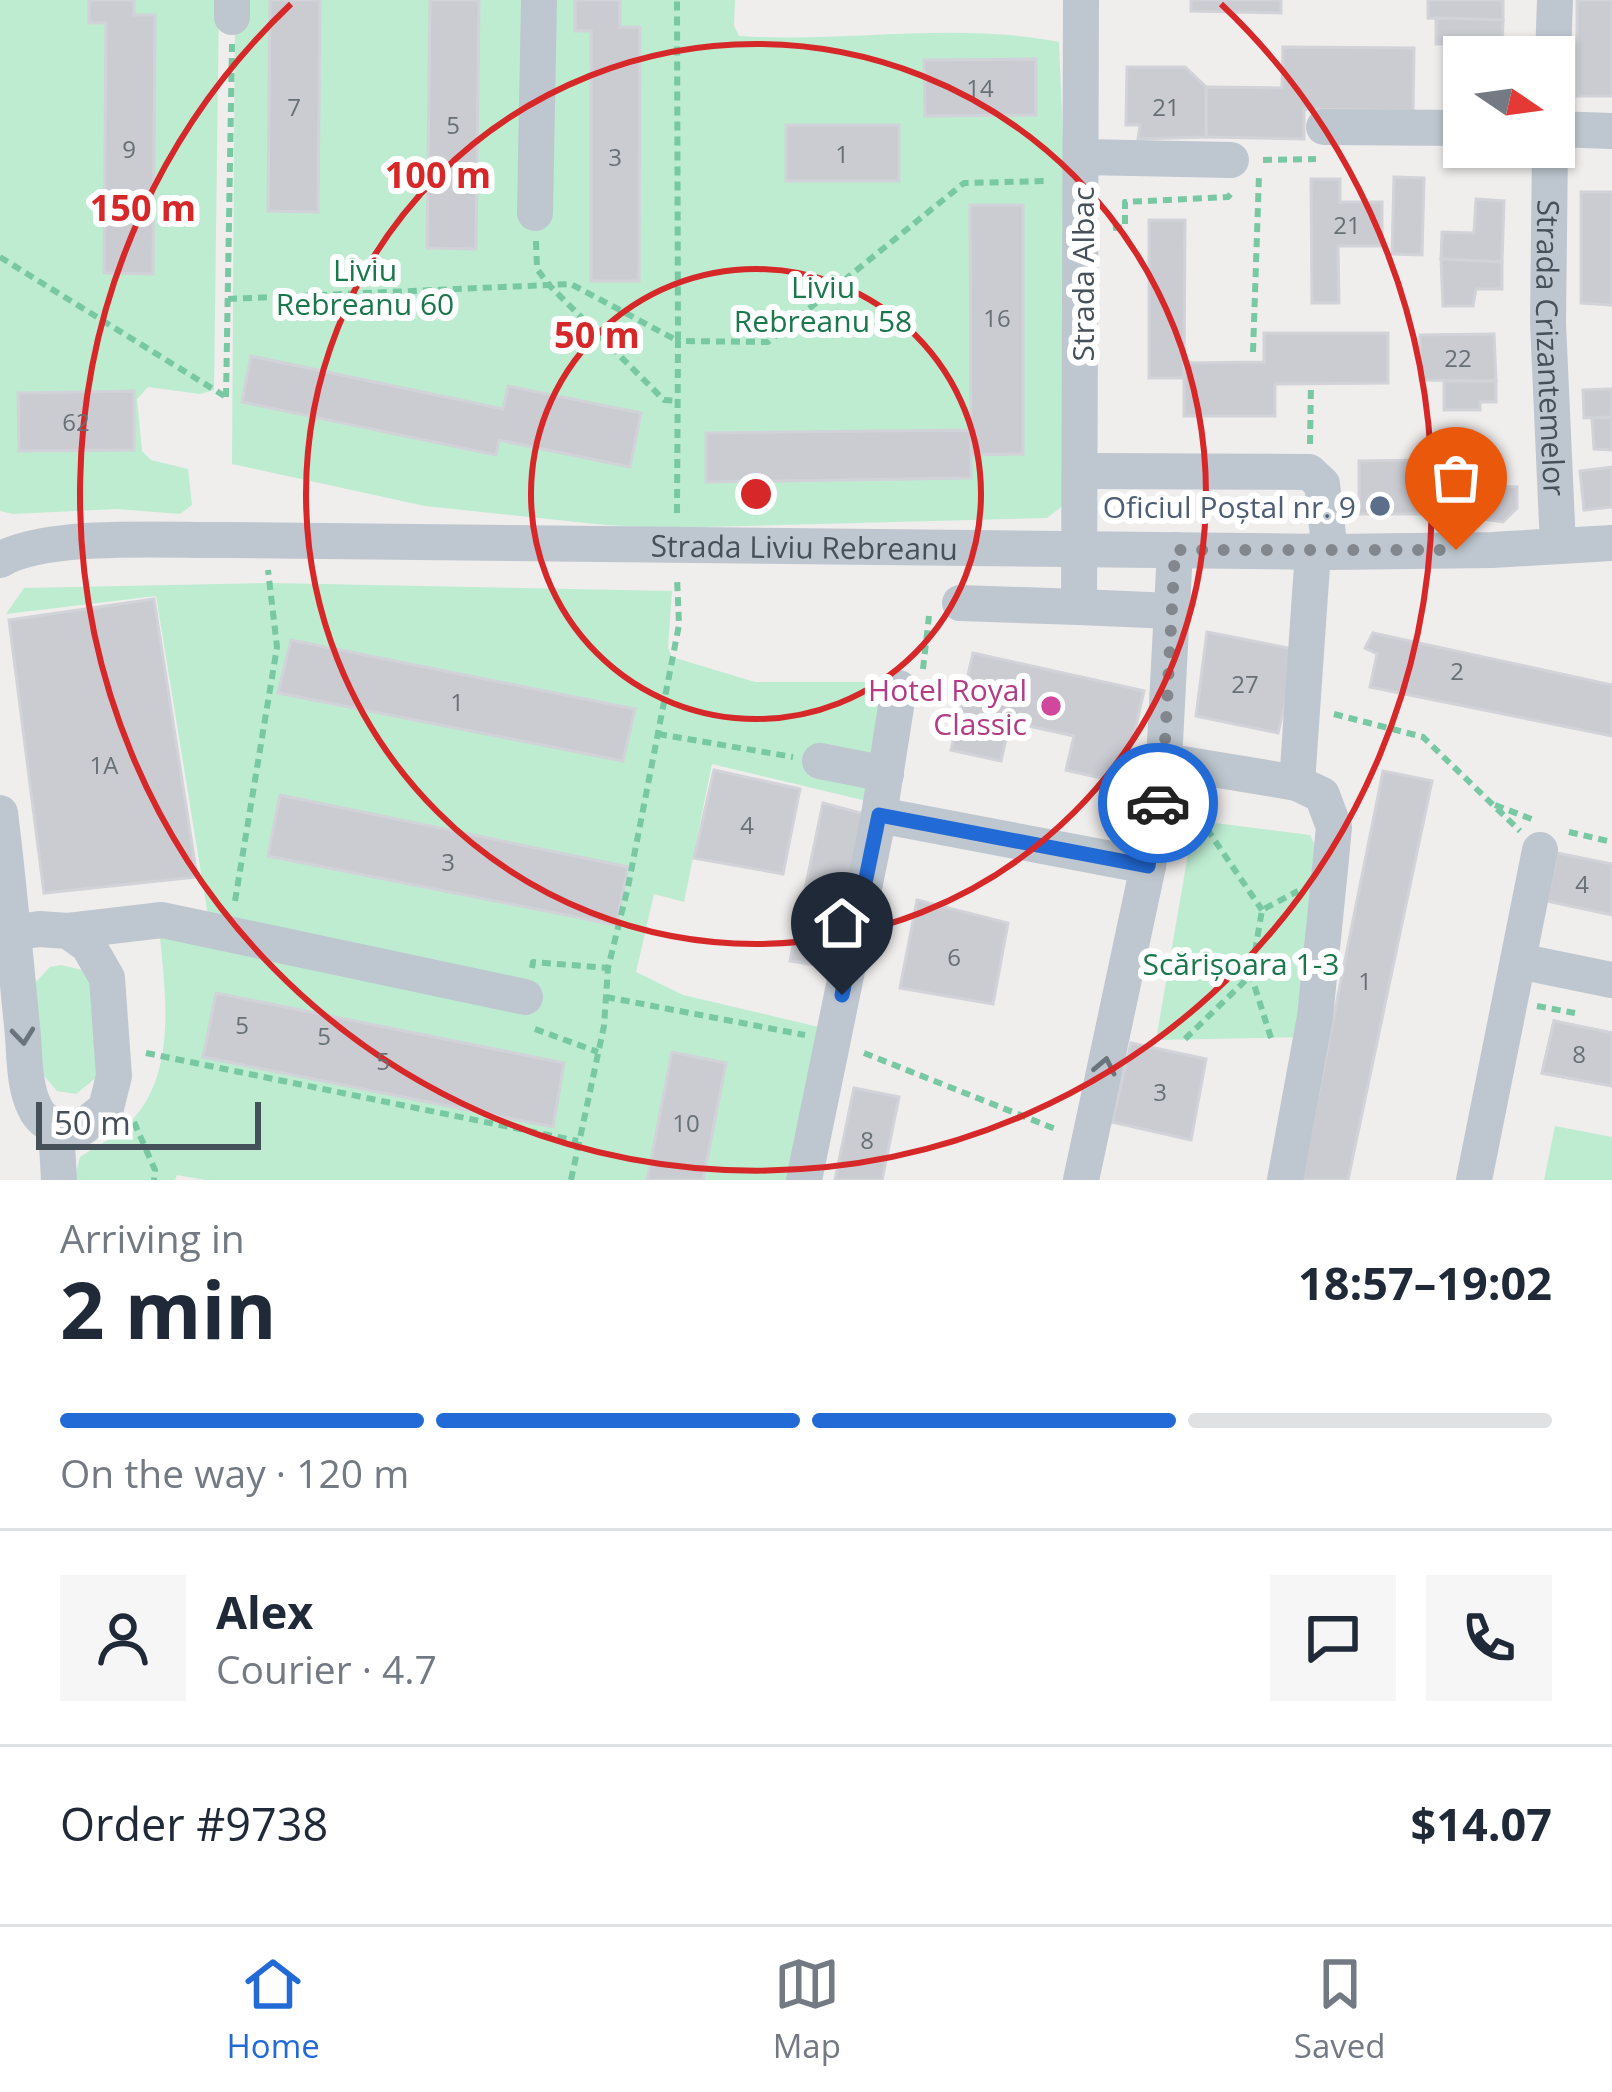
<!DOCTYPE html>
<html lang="en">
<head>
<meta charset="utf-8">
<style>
  :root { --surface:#fff; --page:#f6f6f7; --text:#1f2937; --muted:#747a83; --line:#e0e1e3; --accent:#226ad5 }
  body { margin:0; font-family:"Open Sans",sans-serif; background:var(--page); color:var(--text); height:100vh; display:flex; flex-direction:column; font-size:45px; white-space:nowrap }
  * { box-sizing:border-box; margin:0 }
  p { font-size:39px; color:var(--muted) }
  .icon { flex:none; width:66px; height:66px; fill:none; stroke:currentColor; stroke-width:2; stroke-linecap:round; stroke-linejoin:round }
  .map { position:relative; height:1180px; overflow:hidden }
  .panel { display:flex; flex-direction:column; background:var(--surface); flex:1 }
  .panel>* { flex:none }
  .needle { width:78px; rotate:103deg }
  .fabs { position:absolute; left:1443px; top:36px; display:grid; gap:24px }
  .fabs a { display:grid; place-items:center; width:132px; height:132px; border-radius:0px; background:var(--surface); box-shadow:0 3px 9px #0004; font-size:60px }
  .scale { position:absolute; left:36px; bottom:30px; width:225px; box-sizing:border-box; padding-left:12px; border:6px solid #465059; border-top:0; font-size:33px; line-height:42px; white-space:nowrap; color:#465059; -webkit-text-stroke:9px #fff; paint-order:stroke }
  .pin { position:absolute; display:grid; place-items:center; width:102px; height:102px; color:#fff; margin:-123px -51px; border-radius:50% 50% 50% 0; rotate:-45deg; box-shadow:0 0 12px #0007 }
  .pin .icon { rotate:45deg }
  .courier { position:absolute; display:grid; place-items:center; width:120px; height:120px; margin:-60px; border:9px solid #226ad5; border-radius:50%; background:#fff; color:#222; box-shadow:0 3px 15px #0007 }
  .headline em { font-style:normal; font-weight:700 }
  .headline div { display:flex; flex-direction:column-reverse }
  .headline { display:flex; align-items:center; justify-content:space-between; height:204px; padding:0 60px }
  h1 { font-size:78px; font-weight:700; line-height:90px }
  .bar { display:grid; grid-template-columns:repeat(4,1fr); gap:18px 12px; align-content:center; height:144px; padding:0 60px }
  .bar i { height:15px; border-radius:9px; background:var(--line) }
  .bar .active { background:var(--accent) }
  .bar p { grid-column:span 4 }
  .line { display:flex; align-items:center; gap:30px; padding:0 60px; border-top:3px solid var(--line) }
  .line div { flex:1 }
  .round { display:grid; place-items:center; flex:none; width:126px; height:126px; border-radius:0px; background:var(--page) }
  .menu { display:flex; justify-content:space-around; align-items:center; height:168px; border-top:3px solid var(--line); background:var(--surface); font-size:33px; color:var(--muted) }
  .menu a { display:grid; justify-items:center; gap:6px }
  .menu .active { color:var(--accent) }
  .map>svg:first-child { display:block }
</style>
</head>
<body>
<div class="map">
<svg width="1612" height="1180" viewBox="0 0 1612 1180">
  <rect width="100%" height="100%" fill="#f0eded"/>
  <g fill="#bdecd1" fill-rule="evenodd">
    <path d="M 0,0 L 89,0 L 89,23 L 106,23 L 104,272 L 152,274 L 155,16 L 134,15 L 134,0 L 219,0 L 214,390 L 200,394 L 148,387 L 137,399 L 142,451 L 151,460 L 188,469 L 192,505 L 180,514 L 117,509 L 13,514 L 0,511 ZM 134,392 L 20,451 L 19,450 L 19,393 Z"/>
    <path d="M 235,0 L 270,0 L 268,211 L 317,212 L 320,0 L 575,0 L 575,30 L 591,31 L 592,281 L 639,281 L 640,28 L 620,27 L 620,0 L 735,0 L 734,26 L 739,36 C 845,43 954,21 1059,42 L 1066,211 L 1065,504 L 1047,518 L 665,528 L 605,525 L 425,506 L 232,464 ZM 1036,60 L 1036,114 L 925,115 L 925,61 ZM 786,125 L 898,125 L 899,180 L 786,181 ZM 970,205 L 1023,206 L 1023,453 L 971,455 L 971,478 L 707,482 L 707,433 L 971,430 ZM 251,357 L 503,409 L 508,386 L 641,414 L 629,467 L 499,440 L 495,455 L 243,402 Z"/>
    <path d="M 270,583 L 672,591 L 668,648 L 672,657 L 755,682 L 886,682 L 871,802 L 712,764 L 684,902 L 654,894 L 636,972 L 683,995 L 823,1028 L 794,1180 L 703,1180 L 726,1064 L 673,1052 L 647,1180 L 205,1180 L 177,1175 L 175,1180 L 74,1180 L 80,1157 C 95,1147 114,1138 127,1125 C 177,1079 166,998 160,938 L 208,916 L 156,596 L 6,614 L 24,588 ZM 291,640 L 623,760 L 279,693 ZM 280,795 L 627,867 L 616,924 L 269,856 ZM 216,994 L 563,1063 L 553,1126 L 203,1057 Z"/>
    <path d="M 1200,821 L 1310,835 L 1323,862 L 1305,1037 L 1156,1040 L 1189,848 Z"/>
    <path d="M 61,965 L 82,970 L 90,978 L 97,1077 L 76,1094 L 57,1091 L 44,1076 L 34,984 L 50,967 Z"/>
    <path d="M 1555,1126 L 1612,1137 L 1612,1180 L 1544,1180 Z"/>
  </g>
  <g fill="#caccd2" stroke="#d1d3d8" stroke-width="3">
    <path d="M 89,0 L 134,0 L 134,15 L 155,15 L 153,274 L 104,273 L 106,23 L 89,23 Z"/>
    <path d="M 270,0 L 320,0 L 318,212 L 268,211 Z"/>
    <path d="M 430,0 L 479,0 L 476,249 L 427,248 Z"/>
    <path d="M 575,0 L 620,0 L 620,27 L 640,27 L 639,281 L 591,281 L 591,31 L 575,31 Z"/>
    <path d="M 1191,0 L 1281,0 L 1281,13 L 1191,11 Z"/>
    <path d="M 1428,0 L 1503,0 L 1503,20 L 1428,18 Z"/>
    <rect x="1577" y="0" width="35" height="96"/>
    <path d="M 1436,18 L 1503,20 L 1502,57 L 1464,57 L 1464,63 L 1456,62 L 1457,44 L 1436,44 Z"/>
    <path d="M 1283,47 L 1414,48 L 1413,111 L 1304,109 L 1304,139 L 1206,137 L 1206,87 L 1282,88 Z"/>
    <path d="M 1036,59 L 1036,115 L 925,116 L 924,60 Z"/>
    <path d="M 1127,67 L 1185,67 L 1206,87 L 1206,137 L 1138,139 L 1140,125 L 1126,125 Z"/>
    <rect x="786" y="125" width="113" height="56"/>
    <path d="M 1394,177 L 1424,178 L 1422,255 L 1392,254 Z"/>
    <path d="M 1311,179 L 1340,179 L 1340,202 L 1382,202 L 1382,246 L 1338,246 L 1339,303 L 1312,303 Z"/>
    <path d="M 1581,192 L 1612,192 L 1612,305 L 1581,303 Z"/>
    <path d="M 1476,199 L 1504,201 L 1502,262 L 1441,259 L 1442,232 L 1474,233 Z"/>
    <path d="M 970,205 L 1023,205 L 1023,454 L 971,455 Z"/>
    <path d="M 1149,220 L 1185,220 L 1184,378 L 1149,378 Z"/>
    <path d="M 1441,259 L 1502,262 L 1502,289 L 1476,289 L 1473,306 L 1443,306 Z"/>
    <path d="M 1264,333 L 1388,333 L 1388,383 L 1275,384 L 1275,416 L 1184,416 L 1184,363 L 1264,362 Z"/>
    <path d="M 1494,334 L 1496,381 L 1420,380 L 1420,335 Z"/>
    <path d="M 251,356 L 503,409 L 508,386 L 641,413 L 630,467 L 499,440 L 496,455 L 242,402 Z"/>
    <path d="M 1444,381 L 1496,381 L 1496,402 L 1480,402 L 1480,410 L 1444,410 Z"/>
    <path d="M 1612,389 L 1612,417 L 1584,418 L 1583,390 Z"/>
    <path d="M 134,391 L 134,450 L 19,451 L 18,393 Z"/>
    <path d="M 1612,417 L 1612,450 L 1594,449 L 1592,418 Z"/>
    <path d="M 971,430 L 971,478 L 706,482 L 706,433 Z"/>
    <path d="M 1430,460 L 1430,514 L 1359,514 L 1359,461 Z"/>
    <path d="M 1430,460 L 1453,461 L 1453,490 L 1475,490 L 1475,512 L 1430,514 Z"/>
    <path d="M 1612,467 L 1612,507 L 1584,510 L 1580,471 Z"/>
    <path d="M 1485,486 L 1517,487 L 1517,508 L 1503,522 L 1483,519 Z"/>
    <path d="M 154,599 L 197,877 L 44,893 L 9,620 Z"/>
    <path d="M 1207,632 L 1298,650 L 1278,733 L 1196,716 Z"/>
    <path d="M 1373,633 L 1612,685 L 1612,736 L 1370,687 L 1377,654 L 1365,648 Z"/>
    <path d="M 291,640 L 635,709 L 623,761 L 278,693 Z"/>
    <path d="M 973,653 L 1144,691 L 1123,783 L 1066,770 L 1074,736 L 1010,722 L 1001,761 L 951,750 Z"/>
    <path d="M 714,770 L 800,789 L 783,874 L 694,858 Z"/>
    <path d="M 1383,771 L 1432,781 L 1348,1180 L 1301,1180 Z"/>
    <path d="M 280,795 L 628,867 L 616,925 L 268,856 Z"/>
    <path d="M 823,803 L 868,815 L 835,968 L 790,961 Z"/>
    <path d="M 1557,853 L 1612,864 L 1612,915 L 1547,901 Z"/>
    <path d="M 917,900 L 1008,923 L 993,1004 L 900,988 Z"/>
    <path d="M 216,993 L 564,1063 L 553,1127 L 203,1057 Z"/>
    <path d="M 1554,1021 L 1612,1033 L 1612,1086 L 1542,1073 Z"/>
    <path d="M 1554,1021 L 1612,1033 L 1612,1086 L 1542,1073 Z"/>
    <path d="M 1131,1043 L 1206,1059 L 1191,1140 L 1112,1122 Z"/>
    <path d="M 672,1052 L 726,1063 L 703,1180 L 647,1180 Z"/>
    <path d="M 854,1088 L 899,1097 L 882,1180 L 835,1180 Z"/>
  </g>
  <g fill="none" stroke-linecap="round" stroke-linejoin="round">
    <g stroke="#77c8a3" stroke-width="6" stroke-dasharray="9 6" stroke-linecap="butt">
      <path d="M 1263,160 L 1316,159"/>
      <path d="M 1113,228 L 1125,227 L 1125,202 L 1228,197 L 1234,190"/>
      <path d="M 536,241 L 537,269 L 549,285 L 664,400 L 678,401"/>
      <path d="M 0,257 L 226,397"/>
      <path d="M 228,299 L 571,284 L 678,341 L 677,0"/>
      <path d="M 1253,352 L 1259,175"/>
      <path d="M 226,397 L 232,44"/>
      <path d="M 1310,444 L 1311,384"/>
      <path d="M 677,513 L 678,341 L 768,342 L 964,183 L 1048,181"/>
      <path d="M 923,669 L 929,616"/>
      <path d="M 1334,714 L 1423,737 L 1520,831"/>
      <path d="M 658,734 L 793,757"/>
      <path d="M 1190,804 L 1262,910"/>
      <path d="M 1495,805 L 1534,820"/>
      <path d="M 1569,832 L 1612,842"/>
      <path d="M 235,901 L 277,647 L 268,570"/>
      <path d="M 532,968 L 533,962 L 608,968"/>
      <path d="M 606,997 L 805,1035"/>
      <path d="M 1537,1006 L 1575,1013"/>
      <path d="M 535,1029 L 598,1052"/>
      <path d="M 1271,1038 L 1251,975 L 1262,910 L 1298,891"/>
      <path d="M 1185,1039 L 1251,975"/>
      <path d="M 146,1053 L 578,1141"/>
      <path d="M 864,1053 L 1058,1130"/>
      <path d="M 134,1122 L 155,1170 L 154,1180"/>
      <path d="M 571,1180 L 604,1026 L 608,968 L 628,887 L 679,625 L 677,577"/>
    </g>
    <g stroke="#bec7cf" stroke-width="36">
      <path d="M 1081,0 L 1079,607 L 1172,611"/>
      <path d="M 232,17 L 232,0"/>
      <path d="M 1553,57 L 1555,0"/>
      <path d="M 1324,127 L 1464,128"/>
      <path d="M 1554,129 L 1612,131"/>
      <path id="s1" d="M 1550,147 L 1548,323 L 1558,546"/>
      <path d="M 1082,157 L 1231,160"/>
      <path d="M 535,213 L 539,0"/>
      <path d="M 1082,471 L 1309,472 L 1322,484 L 1330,552"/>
      <path id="s2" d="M 0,560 C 47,532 171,541 229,540 L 1330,552 L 1492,550 L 1612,543"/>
      <path d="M 960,603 L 1079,607"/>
      <path d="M 820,761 L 886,774"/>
      <path d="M 1164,761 L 1297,783"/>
      <path d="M 0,813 C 9,884 15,955 22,1026 C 25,1052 23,1085 35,1108 C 44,1127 64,1130 82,1128 L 106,1108 L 114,1076 L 107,978 L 88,945 L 68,931 L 39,929 L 12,933"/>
      <path d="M 879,815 L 899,688"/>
      <path d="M 68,931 L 162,920 L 525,997"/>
      <path d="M 1518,961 L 1612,980"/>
      <path d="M 56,1127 L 59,1180"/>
      <path d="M 804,1180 L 879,815 L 1148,866"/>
      <path d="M 1081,1180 L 1148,866 L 1164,761 L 1175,550"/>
      <path d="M 1285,1180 L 1315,1017 L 1330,869 L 1334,827 L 1322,795 L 1297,783 L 1313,551"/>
      <path d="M 1474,1180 L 1540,850"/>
    </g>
  </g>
  <defs><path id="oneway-chevron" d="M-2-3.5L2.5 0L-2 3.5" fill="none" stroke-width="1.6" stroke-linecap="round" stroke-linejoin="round" transform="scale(3)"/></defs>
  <g stroke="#6a747c">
    <use href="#oneway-chevron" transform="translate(23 1036) rotate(84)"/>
    <use href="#oneway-chevron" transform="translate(1105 1066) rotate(-78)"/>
  </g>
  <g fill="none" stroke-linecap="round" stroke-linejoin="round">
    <path stroke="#82878d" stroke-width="12" stroke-dasharray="0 21.6" d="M 1158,803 L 1164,761 L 1175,550 L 1456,550"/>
    <path stroke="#226ad5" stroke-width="15" d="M 842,995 L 879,815 L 1148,866 L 1158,803"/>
  </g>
  <g fill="none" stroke="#d62828" stroke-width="6">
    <circle cx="756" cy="494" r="225"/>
    <circle cx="756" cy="494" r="450"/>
    <path d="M1221 4A676 676 0 1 1 291 4"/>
  </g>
  <circle fill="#5c6f8a" stroke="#fff" stroke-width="4.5" cx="1380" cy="506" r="12"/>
  <circle fill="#d1479c" stroke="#fff" stroke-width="4.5" cx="1051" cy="706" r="12"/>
  <g text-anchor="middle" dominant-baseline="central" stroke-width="12" stroke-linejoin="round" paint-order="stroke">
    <g font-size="24" fill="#676f77">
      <text x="980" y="87">14</text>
      <text x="294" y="106">7</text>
      <text x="1166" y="106">21</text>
      <text x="453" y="124">5</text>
      <text x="129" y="148">9</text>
      <text x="842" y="153">1</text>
      <text x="615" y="156">3</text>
      <text x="1347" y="224">21</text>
      <text x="997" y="317">16</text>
      <text x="1458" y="357">22</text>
      <text x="76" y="421">62</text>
      <text x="1457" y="670">2</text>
      <text x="1245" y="683">27</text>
      <text x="457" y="701">1</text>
      <text x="104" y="764">1A</text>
      <text x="747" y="824">4</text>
      <text x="448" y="861">3</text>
      <text x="1582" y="883">4</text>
      <text x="954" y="956">6</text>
      <text x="1365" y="980">1</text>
      <text x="242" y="1024">5</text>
      <text x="324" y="1035">5</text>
      <text x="1579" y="1053">8</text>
      <text x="383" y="1060">5</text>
      <text x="1160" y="1091">3</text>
      <text x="686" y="1122">10</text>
      <text x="867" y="1139">8</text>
    </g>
    <g font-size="30" fill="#1b774c" stroke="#fff">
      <text x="365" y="269">Liviu<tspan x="365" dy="34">Rebreanu 60</tspan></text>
      <text x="823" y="286">Liviu<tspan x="823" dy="34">Rebreanu 58</tspan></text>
      <text x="1241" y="963">Scărișoara 1-3</text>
    </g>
    <g font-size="30" fill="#465059" stroke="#fff">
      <text transform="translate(1082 274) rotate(-90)">Strada Albac</text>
      <text stroke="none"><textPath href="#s1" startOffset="201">Strada Crizantemelor</textPath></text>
      <text stroke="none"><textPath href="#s2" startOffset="807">Strada Liviu Rebreanu</textPath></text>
    </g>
    <g font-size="30" fill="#4e5e75" stroke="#fff" text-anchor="end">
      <text x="1356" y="506">Oficiul Poștal nr. 9</text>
    </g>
    <g font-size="30" fill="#b23c85" stroke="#fff" text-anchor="end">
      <text x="1027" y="689">Hotel Royal<tspan x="1027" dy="34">Classic</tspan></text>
    </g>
  </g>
  <circle cx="756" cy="494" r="18" fill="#d62828" stroke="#fff" stroke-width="6"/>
  <g font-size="36" text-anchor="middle" font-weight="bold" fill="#d62828" stroke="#fff" stroke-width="12" stroke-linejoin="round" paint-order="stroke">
    <text x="438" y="188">100 m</text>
    <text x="143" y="221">150 m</text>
    <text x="597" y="348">50 m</text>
  </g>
</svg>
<div class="fabs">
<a><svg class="needle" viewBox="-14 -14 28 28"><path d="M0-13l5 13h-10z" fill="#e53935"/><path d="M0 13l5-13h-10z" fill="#747a83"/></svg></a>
</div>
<div class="scale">50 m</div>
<div class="pin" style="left:1456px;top:550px;background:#ea580c"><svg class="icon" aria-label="bag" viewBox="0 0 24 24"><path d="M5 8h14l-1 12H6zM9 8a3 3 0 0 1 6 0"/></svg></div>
<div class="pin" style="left:842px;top:995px;background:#1f2937"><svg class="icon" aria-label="home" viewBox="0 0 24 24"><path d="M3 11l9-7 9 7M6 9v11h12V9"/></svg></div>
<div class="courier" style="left:1158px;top:803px"><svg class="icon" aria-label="car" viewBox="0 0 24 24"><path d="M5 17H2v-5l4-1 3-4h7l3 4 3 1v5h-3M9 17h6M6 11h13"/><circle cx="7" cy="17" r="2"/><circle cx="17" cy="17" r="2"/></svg></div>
</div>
<section class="panel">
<div class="headline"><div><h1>2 min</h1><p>Arriving in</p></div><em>18:57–19:02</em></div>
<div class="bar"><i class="active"></i><i class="active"></i><i class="active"></i><i></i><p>On the way · 120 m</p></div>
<div class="line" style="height:216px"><a class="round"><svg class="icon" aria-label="person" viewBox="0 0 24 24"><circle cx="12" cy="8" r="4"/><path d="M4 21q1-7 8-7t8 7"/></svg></a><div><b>Alex</b><p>Courier · 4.7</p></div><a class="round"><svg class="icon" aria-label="chat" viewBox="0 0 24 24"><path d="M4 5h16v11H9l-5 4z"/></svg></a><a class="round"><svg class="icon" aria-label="phone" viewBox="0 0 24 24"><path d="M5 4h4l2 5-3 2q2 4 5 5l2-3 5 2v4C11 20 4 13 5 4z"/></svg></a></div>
<div class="line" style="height:156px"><div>Order #9738</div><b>$14.07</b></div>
</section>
<nav class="menu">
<a class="active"><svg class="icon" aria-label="home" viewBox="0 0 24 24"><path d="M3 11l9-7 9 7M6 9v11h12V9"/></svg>Home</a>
<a><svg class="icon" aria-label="map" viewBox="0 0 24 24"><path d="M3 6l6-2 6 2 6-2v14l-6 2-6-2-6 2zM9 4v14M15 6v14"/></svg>Map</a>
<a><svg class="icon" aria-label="saved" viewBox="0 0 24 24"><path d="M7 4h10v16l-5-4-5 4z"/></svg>Saved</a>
</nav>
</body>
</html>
